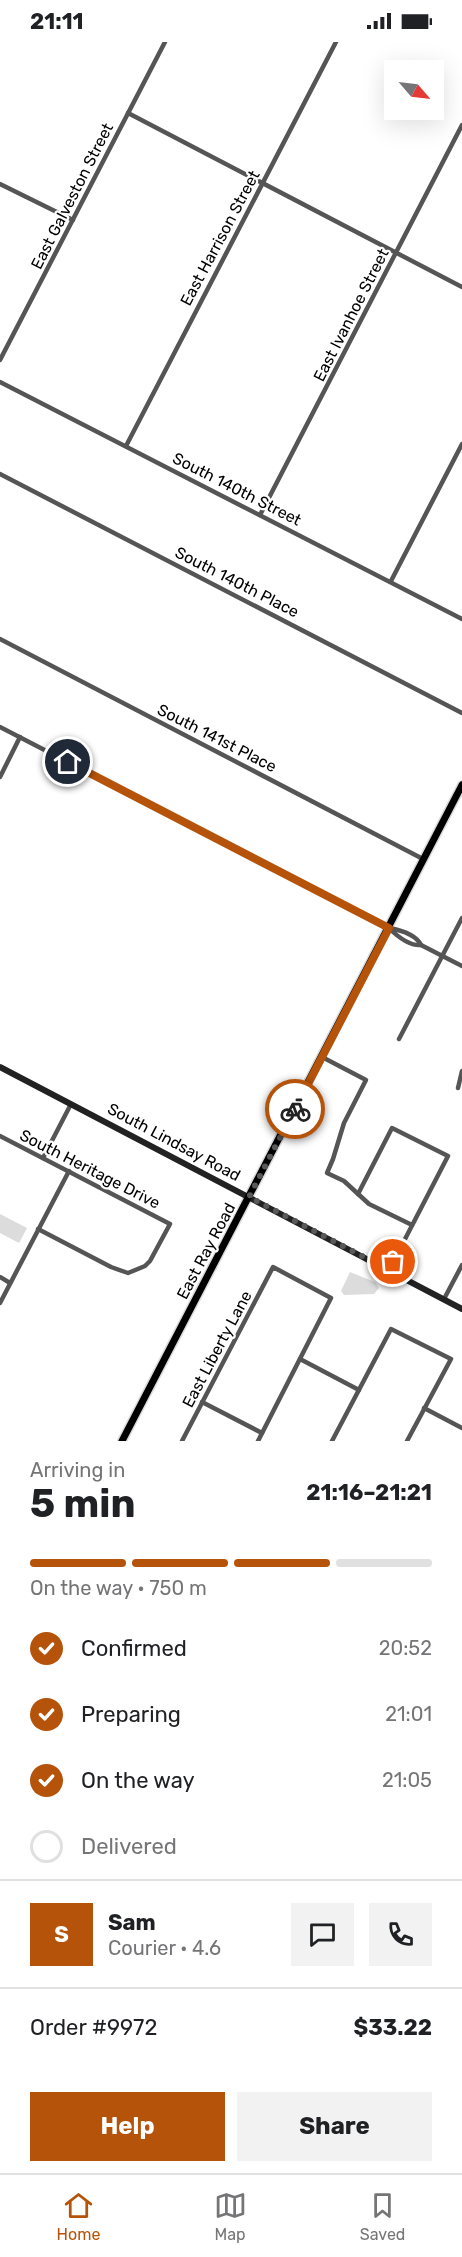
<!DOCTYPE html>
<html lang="en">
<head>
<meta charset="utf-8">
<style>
  :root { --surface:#fff; --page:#f2f2f2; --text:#202124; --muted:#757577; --line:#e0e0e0; --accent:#b45309 }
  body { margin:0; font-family:Rubik,sans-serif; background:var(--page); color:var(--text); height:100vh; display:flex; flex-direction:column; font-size:22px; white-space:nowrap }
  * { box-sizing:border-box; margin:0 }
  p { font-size:20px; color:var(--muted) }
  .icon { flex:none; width:33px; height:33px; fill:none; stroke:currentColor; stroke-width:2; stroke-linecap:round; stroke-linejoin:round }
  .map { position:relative; height:1399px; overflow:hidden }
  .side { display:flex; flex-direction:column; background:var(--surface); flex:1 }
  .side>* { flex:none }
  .needle { width:39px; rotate:118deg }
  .tools { position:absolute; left:384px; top:18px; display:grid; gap:12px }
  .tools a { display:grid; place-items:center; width:60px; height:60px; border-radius:0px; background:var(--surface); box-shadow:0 6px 24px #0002; font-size:30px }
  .pin { position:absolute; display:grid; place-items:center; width:51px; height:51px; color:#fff; margin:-26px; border:3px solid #fff; border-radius:50%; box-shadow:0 2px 6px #0007 }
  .courier { position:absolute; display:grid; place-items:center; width:60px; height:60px; margin:-30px; border:4px solid #b45309; border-radius:50%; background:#fff; color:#222; box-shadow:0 2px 8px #0007 }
  .summary em { font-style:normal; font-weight:700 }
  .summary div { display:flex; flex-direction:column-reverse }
  .summary { display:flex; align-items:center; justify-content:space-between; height:102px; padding:0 30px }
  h1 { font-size:39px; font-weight:700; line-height:45px }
  .bar { display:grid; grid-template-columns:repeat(4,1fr); gap:9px 6px; align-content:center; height:72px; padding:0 30px }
  .bar i { height:8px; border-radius:4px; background:var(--line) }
  .bar .current { background:var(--accent) }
  .bar p { grid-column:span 4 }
  .line { display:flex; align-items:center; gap:15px; padding:0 30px; border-top:2px solid var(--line) }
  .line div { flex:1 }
  .round { display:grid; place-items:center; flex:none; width:63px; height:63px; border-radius:0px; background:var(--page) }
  ol { padding:0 30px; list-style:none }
  li { display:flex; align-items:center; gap:18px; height:66px }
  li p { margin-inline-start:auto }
  li .icon { padding:6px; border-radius:50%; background:var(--accent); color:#fff; stroke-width:4 }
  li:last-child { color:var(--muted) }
  li i { width:33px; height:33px; border:3px solid var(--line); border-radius:50% }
  .action { display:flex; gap:12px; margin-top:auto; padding:12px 30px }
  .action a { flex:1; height:69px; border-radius:0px; background:var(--accent); color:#fff; font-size:24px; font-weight:700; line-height:69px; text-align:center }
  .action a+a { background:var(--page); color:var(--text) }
  .status { display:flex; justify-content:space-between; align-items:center; height:42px; padding:0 30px; background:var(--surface); direction:ltr }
  .status svg { height:16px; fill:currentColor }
  .dock { display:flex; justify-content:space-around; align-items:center; height:84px; border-top:2px solid var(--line); background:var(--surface); font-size:16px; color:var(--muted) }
  .dock a { display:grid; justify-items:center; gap:3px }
  .dock .current { color:var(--accent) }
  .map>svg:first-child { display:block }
</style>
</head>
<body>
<div class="status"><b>21:11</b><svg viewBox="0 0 49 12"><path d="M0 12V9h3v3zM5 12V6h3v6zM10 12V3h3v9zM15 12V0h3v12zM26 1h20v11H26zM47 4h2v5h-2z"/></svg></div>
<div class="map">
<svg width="462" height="1399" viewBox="0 0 462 1399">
  <rect width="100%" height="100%" fill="#fff"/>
  <g fill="#dcdcdc">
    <path d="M 0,1172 L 27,1186 L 19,1201 L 0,1191 Z"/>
    <path d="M 350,1230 L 375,1240 L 379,1246 L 374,1252 L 344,1253 L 341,1249 Z"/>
  </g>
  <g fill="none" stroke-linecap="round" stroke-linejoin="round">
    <path stroke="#a3a3a3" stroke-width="1.5" d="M 223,1172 L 228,1174"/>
    <g stroke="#dbdbdb" stroke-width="10">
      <path id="primary" d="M 122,1399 L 462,743"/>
    </g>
    <g stroke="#555" stroke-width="4.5">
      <path d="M 128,71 L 462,245"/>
      <path d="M 0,142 L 73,178"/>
      <path d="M 0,318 L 165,0"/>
      <path d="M 0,340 L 462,577"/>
      <path d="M 126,404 L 336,0"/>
      <path d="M 0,432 L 462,671"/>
      <path d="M 260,473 L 462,83"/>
      <path d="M 391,539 L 462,402"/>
      <path d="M 0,597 L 423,817"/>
      <path d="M 0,685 L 389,886 C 397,894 410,904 421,903"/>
      <path d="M 0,735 L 20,695"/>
      <path d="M 389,886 C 400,888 416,893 421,903 L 462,924"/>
      <path d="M 399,997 L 462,876"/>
      <path d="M 322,1015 L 366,1038 L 344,1081 L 333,1117 L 327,1131 L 344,1139 L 369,1162 L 412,1183"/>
      <path d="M 458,1046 L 462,1029"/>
      <path d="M 0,1094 L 170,1182 L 150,1219 L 145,1224 L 128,1231 L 111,1225 L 38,1187"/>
      <path d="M 43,1116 L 71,1062"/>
      <path d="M 358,1152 L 392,1086 L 448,1114 L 389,1228"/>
      <path d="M 0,1235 L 10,1241"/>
      <path d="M 444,1257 L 462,1223"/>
      <path d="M 0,1261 L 69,1129"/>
      <path d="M 300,1317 L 359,1348"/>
      <path d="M 202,1360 L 262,1391"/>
      <path d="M 424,1366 L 462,1386"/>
      <path d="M 182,1399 L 273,1225 L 331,1256 L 258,1399"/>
      <path d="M 332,1399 L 391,1287 L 451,1317 L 407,1399"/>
    </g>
    <path stroke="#222" stroke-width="6" d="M 0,1025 L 462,1267"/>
    <use href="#primary" stroke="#000" stroke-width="7"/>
  </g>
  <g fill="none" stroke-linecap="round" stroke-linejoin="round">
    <path stroke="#595959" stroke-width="6" stroke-dasharray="0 10.8" d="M 295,1067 L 249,1155 L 389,1228 L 393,1220"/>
    <path stroke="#b45309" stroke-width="8" d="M 68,720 L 389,886 L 295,1067"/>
  </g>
  <g text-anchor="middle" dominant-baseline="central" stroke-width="4.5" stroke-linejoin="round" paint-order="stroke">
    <g font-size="16" fill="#000" stroke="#fff">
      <text transform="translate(72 154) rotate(-63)">East Galveston Street</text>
      <text transform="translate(220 196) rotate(-62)">East Harrison Street</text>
      <text transform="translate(351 273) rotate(-63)">East Ivanhoe Street</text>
      <text transform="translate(237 447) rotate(27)">South 140th Street</text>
      <text transform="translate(237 540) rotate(27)">South 140th Place</text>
      <text transform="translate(217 696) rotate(27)">South 141st Place</text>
      <text transform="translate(174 1100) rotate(28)">South Lindsay Road</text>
      <text transform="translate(90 1127) rotate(27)">South Heritage Drive</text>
      <text transform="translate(206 1209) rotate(-62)">East Ray Road</text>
      <text transform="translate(217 1307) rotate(-62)">East Liberty Lane</text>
    </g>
  </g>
</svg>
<div class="tools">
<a><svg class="needle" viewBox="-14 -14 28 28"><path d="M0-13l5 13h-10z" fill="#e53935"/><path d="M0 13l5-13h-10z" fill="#757577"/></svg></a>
</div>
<div class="pin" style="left:393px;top:1220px;background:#ea580c"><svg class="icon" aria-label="bag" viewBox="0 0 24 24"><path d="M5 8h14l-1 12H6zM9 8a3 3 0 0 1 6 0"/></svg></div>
<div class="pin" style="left:68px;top:720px;background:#1f2937"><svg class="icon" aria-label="home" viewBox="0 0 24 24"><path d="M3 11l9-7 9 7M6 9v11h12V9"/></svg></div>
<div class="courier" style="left:295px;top:1067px"><svg class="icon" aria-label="bike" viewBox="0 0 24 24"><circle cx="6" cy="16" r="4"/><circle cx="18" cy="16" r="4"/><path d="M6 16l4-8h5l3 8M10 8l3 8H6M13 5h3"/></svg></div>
</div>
<section class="side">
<div class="summary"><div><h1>5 min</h1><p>Arriving in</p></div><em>21:16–21:21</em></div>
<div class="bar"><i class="current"></i><i class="current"></i><i class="current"></i><i></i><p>On the way · 750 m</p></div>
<ol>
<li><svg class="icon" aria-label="check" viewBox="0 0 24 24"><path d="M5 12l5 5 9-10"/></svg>Confirmed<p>20:52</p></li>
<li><svg class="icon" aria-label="check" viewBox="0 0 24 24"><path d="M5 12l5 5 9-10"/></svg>Preparing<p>21:01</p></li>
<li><svg class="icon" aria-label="check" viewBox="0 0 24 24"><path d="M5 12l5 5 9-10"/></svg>On the way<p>21:05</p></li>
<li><i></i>Delivered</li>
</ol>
<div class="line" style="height:108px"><b class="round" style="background:var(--accent);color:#fff">S</b><div><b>Sam</b><p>Courier · 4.6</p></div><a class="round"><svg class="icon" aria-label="chat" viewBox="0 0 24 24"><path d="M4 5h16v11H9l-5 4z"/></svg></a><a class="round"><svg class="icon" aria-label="phone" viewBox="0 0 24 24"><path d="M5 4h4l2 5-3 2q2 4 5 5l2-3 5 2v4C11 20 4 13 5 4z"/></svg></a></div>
<div class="line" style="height:78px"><div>Order #9972</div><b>$33.22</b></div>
<div class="action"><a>Help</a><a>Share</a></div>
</section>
<nav class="dock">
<a class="current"><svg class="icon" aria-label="home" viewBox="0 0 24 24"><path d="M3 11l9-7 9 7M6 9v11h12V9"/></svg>Home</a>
<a><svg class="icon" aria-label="map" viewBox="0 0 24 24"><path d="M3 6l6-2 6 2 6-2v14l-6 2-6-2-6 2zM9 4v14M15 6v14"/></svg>Map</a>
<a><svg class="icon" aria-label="saved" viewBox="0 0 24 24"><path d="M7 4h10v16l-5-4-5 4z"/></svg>Saved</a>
</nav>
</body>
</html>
